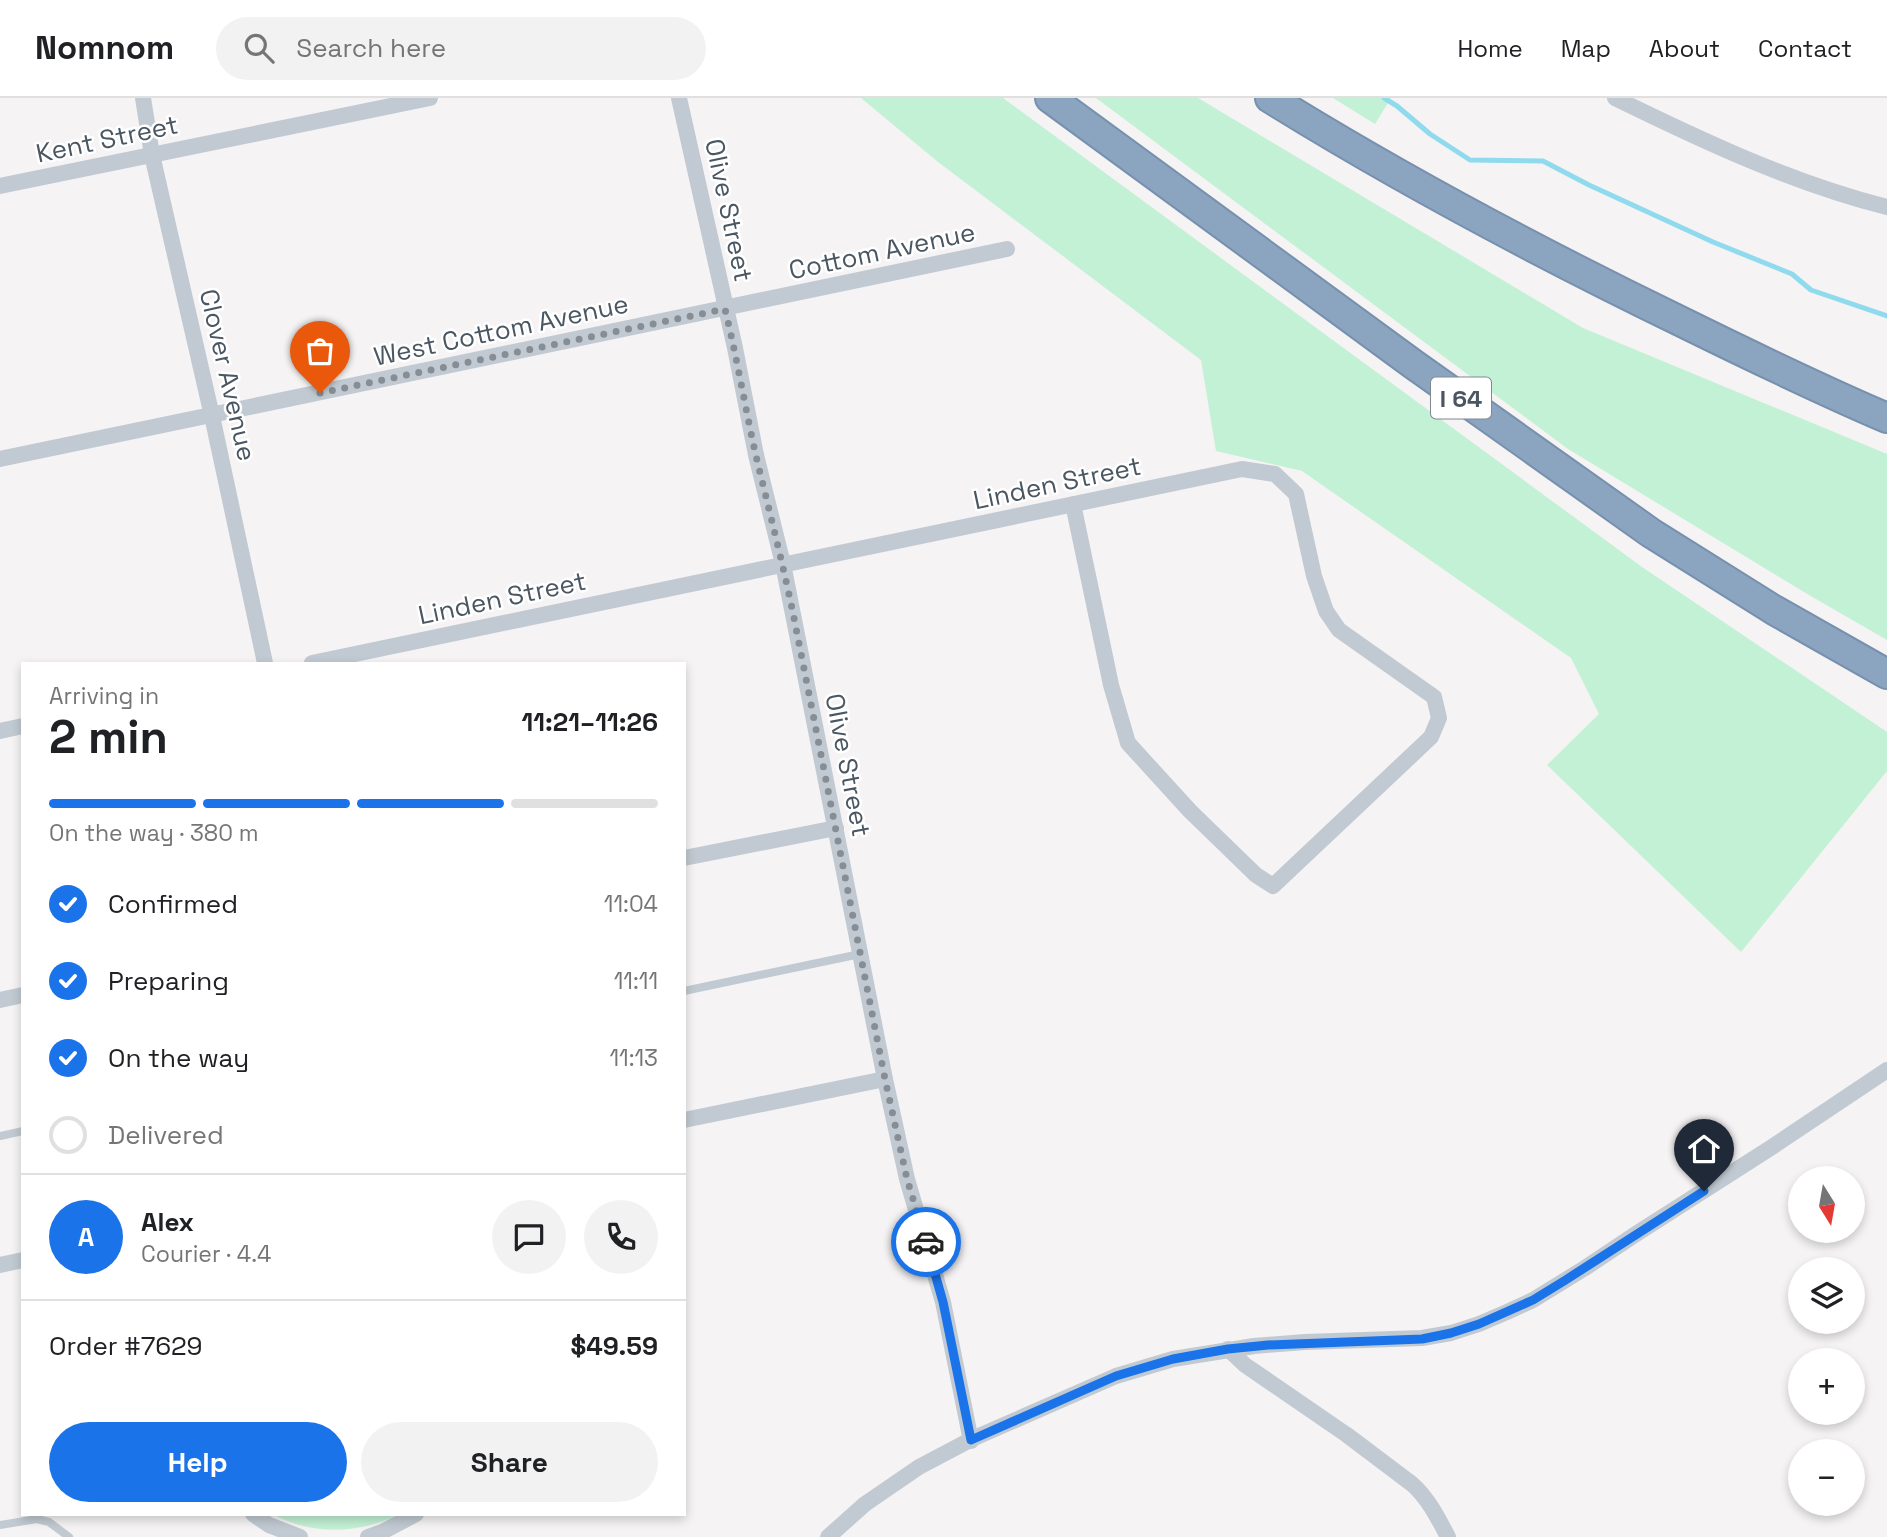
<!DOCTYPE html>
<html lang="en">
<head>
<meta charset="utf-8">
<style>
  :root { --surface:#fff; --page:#f2f2f2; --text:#202124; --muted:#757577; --line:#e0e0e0; --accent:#1a73e8 }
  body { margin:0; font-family:"Space Grotesk",sans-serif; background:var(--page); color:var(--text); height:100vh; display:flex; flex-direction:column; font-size:26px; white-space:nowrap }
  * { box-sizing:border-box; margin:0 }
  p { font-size:23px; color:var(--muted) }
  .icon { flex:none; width:38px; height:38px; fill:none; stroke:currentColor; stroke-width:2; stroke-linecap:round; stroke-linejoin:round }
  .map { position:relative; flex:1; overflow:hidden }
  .details { position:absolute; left:21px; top:564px; width:665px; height:854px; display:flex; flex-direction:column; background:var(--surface); border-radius:0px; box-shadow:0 4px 10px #0003 }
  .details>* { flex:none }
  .needle { width:46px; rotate:169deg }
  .buttons { position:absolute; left:1788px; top:1068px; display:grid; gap:14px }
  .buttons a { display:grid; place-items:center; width:77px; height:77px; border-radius:50%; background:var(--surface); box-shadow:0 4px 10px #0003; font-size:35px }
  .pin { position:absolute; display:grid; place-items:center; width:60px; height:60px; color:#fff; margin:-72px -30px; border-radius:50% 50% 50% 0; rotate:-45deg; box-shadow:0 0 7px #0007 }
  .pin .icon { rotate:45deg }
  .courier { position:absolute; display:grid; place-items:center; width:70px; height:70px; margin:-35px; border:5px solid #1a73e8; border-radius:50%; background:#fff; color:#222; box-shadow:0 2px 9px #0007 }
  .headline em { font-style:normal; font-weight:600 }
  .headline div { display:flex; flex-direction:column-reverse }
  .headline { display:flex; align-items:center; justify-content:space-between; height:119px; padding:0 28px }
  h1 { font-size:46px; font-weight:600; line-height:52px }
  .bar { display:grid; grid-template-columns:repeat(4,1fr); gap:10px 7px; align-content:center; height:84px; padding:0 28px }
  .bar i { height:9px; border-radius:5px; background:var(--line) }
  .bar .on { background:var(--accent) }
  .bar p { grid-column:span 4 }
  .line { display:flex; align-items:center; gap:18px; padding:0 28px; border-top:2px solid var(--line) }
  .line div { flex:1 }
  .round { display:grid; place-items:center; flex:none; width:74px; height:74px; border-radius:37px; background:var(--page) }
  ol { padding:0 28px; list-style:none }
  li { display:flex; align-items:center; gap:21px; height:77px }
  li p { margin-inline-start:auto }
  li .icon { padding:7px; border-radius:50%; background:var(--accent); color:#fff; stroke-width:4 }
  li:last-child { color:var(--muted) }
  li i { width:38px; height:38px; border:4px solid var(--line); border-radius:50% }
  .primary-button { display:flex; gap:14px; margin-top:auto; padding:14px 28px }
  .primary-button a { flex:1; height:80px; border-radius:42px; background:var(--accent); color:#fff; font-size:28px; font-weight:600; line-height:80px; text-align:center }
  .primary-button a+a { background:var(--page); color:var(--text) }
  header { display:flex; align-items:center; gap:42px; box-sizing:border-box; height:98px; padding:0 35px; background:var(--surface); border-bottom:2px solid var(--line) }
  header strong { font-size:33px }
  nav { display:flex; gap:38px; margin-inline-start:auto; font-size:24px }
  .search { width:490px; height:63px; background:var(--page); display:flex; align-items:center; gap:18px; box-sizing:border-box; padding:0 24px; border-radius:38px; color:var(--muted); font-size:26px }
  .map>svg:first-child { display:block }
</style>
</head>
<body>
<header>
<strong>Nomnom</strong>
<div class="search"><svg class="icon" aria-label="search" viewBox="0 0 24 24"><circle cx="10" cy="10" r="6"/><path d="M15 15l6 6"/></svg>Search here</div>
<nav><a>Home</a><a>Map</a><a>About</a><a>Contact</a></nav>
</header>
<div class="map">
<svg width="1887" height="1439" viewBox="0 0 1887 1439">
  <rect width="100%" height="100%" fill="#f5f3f3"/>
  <g fill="#c3f1d5">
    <path d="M 861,0 L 1003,0 L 1642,469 L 1887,634 L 1887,673 L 1741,854 L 1547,667 L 1599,616 L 1571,560 L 1302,373 L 1216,353 L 1201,262 L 938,64 Z"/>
    <path d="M 1096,0 L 1198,0 L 1583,230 L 1887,356 L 1887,542 L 1809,497 L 1568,351 Z"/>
    <path d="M 1333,0 L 1391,0 L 1375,26 Z"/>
    <path d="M 273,1416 L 399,1416 C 361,1436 311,1438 273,1416 Z"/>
  </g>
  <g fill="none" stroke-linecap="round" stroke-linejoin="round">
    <path stroke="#90daee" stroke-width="5" d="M 1384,0 L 1397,8 L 1430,36 L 1470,62 L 1543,63 L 1589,87 L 1713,144 L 1792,176 L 1811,192 L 1887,218"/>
    <g stroke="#7690ad" stroke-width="32">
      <g id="highway">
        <path d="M 1050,0 L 1413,266 L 1651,435 L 1774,512 L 1887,576"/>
        <path d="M 1270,0 C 1402,82 1540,155 1680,223 C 1749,257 1817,290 1887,320"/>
      </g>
    </g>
    <g stroke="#c1cad2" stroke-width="8">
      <path d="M 684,893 L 860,856"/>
      <path d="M 0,1038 L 23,1033"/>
      <path d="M 0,1427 L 37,1421 L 49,1424 L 69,1439"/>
    </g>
    <g stroke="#c1cad2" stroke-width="16">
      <path d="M 143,0 L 152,57 L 212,318 L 265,565"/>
      <path d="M 679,0 L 735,250 L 756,357 L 783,466 L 885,981 L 907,1081 L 943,1204 L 971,1343"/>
      <path d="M 1615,0 C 1703,43 1792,85 1887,109"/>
      <path d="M 0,88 L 430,0"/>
      <path d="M 0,361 L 1007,151"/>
      <path d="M 312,565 L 1242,371 L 1275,376 L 1296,396 L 1314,478 L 1326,513 L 1339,532 L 1434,599 L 1439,620 L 1431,639 L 1273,788 L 1256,777 L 1190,713 L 1128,645 L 1111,587 L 1073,406"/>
      <path d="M 0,633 L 23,628"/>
      <path d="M 684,760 L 836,730"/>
      <path d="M 0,902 L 23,897"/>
      <path d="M 684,1022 L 885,981"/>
      <path d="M 0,1167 L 23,1162"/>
      <path d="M 1228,1251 L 1245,1267 L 1347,1337 L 1412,1386 C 1428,1400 1438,1420 1448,1439"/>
      <path d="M 253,1416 L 269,1427 L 300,1439"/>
      <path d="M 368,1439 L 382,1434 L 416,1416"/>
      <path d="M 828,1439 L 865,1406 L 919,1369 L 972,1341 L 1116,1278 L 1173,1261 L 1254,1248 L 1305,1244 L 1422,1240 L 1451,1235 L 1479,1226 L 1507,1214 L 1533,1202 L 1585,1170 L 1636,1136 L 1772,1049 L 1887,972"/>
    </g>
    <use href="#highway" stroke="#8ba5c1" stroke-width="28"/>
  </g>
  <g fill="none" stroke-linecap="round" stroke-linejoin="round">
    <path stroke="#868d94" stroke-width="7" stroke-dasharray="0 12.6" d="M 320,295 L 725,211 C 737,260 745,309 756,358 C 769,412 783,466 794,520 L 885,981 L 907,1081 L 926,1144"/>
    <path stroke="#1a73e8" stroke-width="9" d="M 926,1144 L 943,1204 L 971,1342 L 1116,1278 L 1173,1261 L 1228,1251 L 1268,1247 L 1422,1241 L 1451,1235 L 1479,1226 L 1533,1202 L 1564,1183 L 1704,1093"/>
  </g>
  <g text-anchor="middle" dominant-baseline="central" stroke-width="5" stroke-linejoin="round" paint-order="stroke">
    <rect fill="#fff" stroke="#808990" stroke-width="2" x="1431" y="279.5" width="60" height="41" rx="5"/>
    <g font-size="24" font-weight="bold" fill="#4a5661">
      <text x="1461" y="300">I 64</text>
    </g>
    <g font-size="26" fill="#4a5661" stroke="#fff">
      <text transform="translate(107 41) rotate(-12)">Kent Street</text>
      <text transform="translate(729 112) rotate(78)">Olive Street</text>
      <text transform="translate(882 153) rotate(-12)">Cottom Avenue</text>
      <text transform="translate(501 232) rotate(-12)">West Cottom Avenue</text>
      <text transform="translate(228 277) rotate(77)">Clover Avenue</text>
      <text transform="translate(1057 385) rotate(-12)">Linden Street</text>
      <text transform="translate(502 500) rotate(-12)">Linden Street</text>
      <text transform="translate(848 667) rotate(79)">Olive Street</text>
    </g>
  </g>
</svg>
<div class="buttons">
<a><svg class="needle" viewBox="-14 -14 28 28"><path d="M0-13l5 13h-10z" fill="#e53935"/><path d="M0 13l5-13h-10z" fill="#757577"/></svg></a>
<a><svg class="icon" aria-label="layers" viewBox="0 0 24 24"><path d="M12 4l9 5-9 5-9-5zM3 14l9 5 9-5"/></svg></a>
<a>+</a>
<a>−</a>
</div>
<div class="pin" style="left:320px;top:295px;background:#ea580c"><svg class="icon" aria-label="bag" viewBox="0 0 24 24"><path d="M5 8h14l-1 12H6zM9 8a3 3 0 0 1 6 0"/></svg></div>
<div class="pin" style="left:1704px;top:1093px;background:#1f2937"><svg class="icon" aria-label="home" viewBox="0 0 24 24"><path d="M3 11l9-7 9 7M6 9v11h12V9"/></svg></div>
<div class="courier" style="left:926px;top:1144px"><svg class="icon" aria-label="car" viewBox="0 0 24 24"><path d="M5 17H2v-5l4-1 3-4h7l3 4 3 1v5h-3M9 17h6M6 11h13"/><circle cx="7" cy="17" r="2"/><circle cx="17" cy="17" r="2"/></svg></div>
<section class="details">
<div class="headline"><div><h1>2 min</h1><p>Arriving in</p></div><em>11:21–11:26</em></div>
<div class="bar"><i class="on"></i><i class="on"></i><i class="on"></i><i></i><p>On the way · 380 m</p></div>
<ol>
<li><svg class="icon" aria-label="check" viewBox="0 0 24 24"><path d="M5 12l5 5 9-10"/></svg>Confirmed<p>11:04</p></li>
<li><svg class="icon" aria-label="check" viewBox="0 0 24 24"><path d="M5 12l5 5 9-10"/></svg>Preparing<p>11:11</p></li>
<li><svg class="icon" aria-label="check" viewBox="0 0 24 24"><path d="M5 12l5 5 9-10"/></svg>On the way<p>11:13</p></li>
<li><i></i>Delivered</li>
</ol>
<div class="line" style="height:126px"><b class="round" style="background:var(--accent);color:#fff">A</b><div><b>Alex</b><p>Courier · 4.4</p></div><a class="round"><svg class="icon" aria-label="chat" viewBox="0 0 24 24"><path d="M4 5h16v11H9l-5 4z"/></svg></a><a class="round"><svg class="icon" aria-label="phone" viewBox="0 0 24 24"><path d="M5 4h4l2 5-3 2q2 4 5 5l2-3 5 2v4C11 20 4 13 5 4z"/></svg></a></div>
<div class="line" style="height:91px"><div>Order #7629</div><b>$49.59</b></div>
<div class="primary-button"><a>Help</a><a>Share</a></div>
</section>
</div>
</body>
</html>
